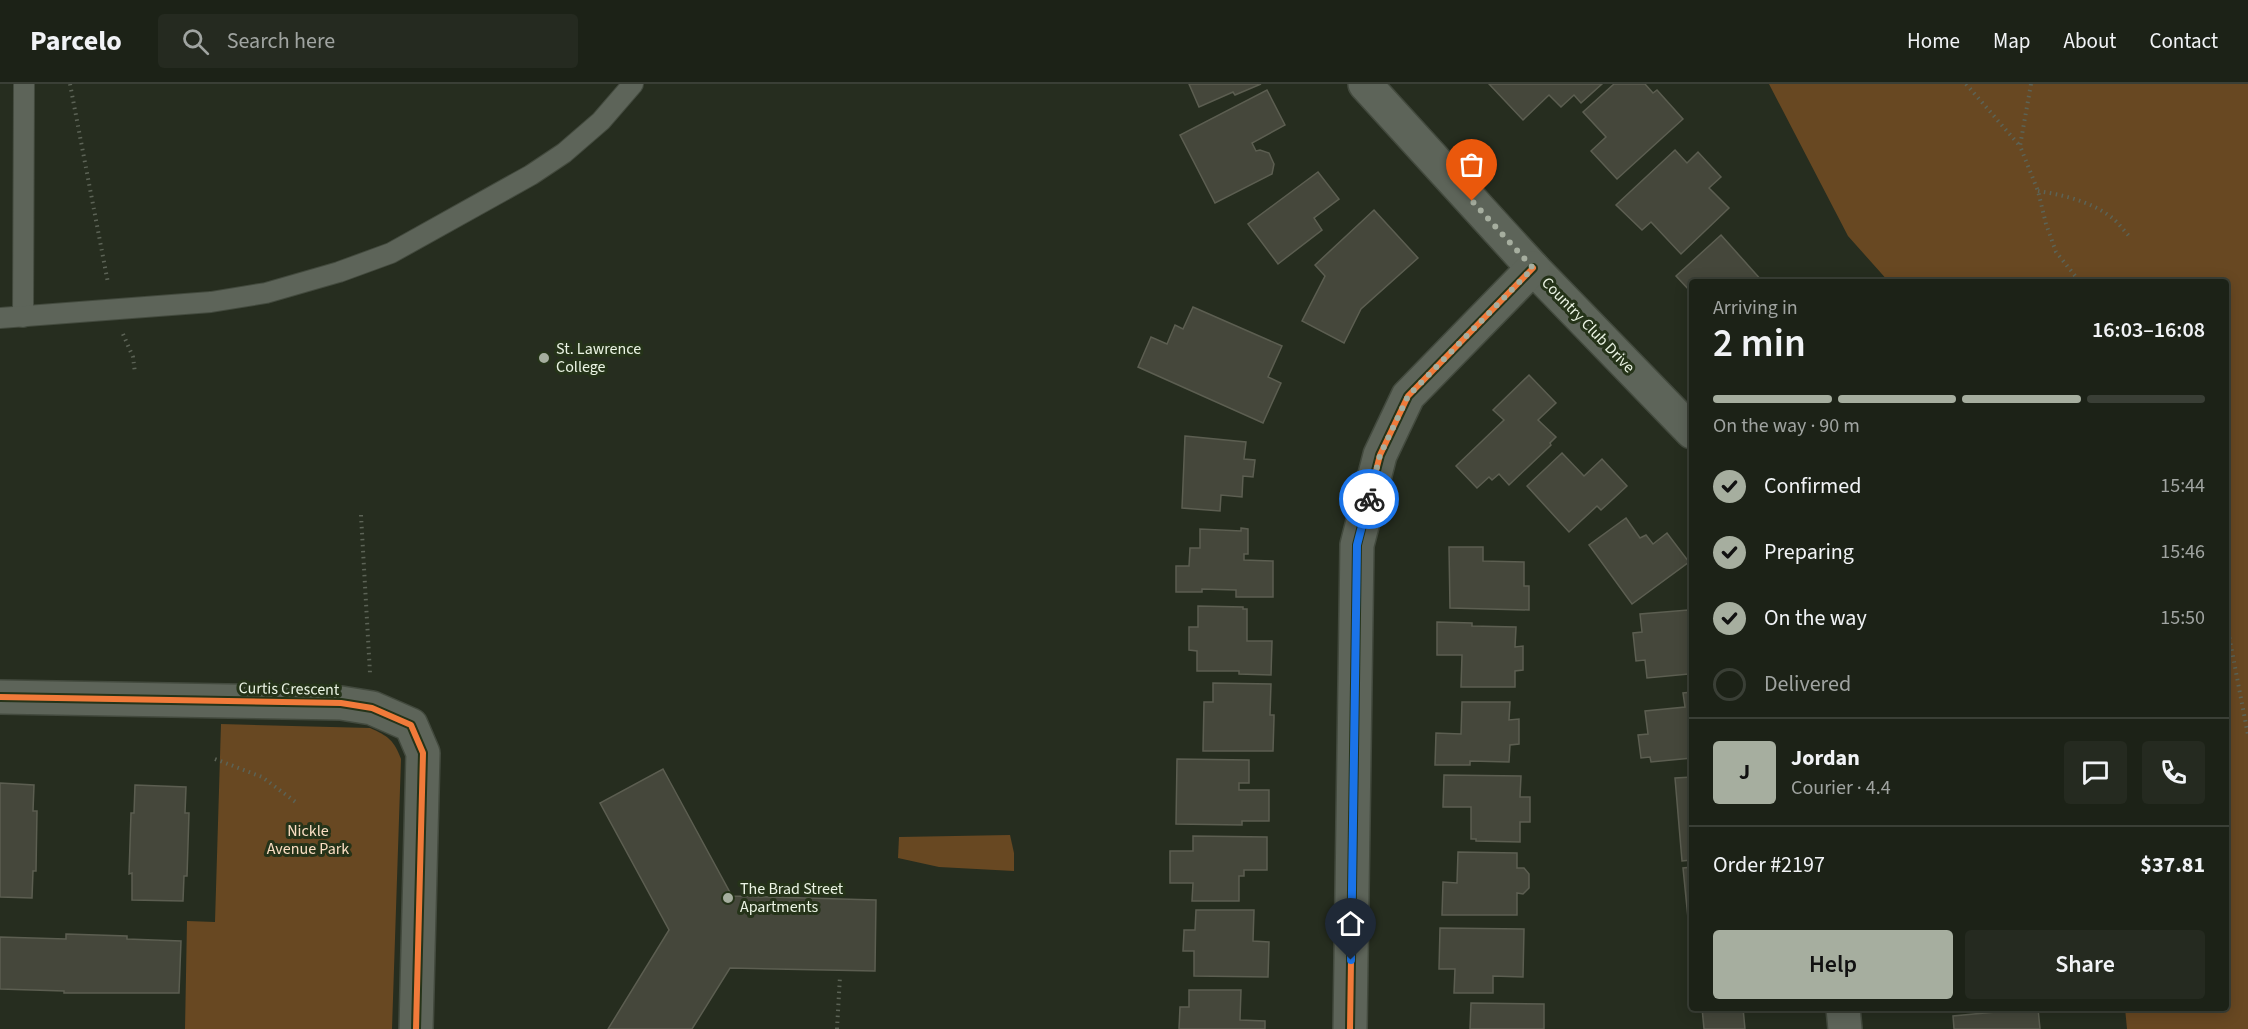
<!DOCTYPE html>
<html lang="en">
<head>
<meta charset="utf-8">
<style>
  :root { --surface:#1c2217; --page:#252a20; --text:#f1f3f6; --muted:#a0a4a1; --line:#3a3f36; --accent:#a6ae9f }
  body { margin:0; font-family:"Source Sans 3",sans-serif; background:var(--page); color:var(--text); height:100vh; display:flex; flex-direction:column; font-size:22px; white-space:nowrap }
  * { box-sizing:border-box; margin:0 }
  p { font-size:20px; color:var(--muted) }
  .icon { flex:none; width:33px; height:33px; fill:none; stroke:currentColor; stroke-width:2; stroke-linecap:round; stroke-linejoin:round }
  .map { position:relative; flex:1; overflow:hidden }
  .drawer { position:absolute; left:1689px; top:195px; width:540px; height:732px; display:flex; flex-direction:column; background:var(--surface); border-radius:6px; box-shadow:0 3px 15px #0003,0 0 0 2px var(--line) }
  .drawer>* { flex:none }
  .pin { position:absolute; display:grid; place-items:center; width:51px; height:51px; color:#fff; margin:-62px -26px; border-radius:50% 50% 50% 0; rotate:-45deg; box-shadow:0 0 6px #0007 }
  .pin .icon { rotate:45deg }
  .courier { position:absolute; display:grid; place-items:center; width:60px; height:60px; margin:-30px; border:4px solid #1a73e8; border-radius:50%; background:#fff; color:#222; box-shadow:0 2px 8px #0007 }
  .overview em { font-style:normal; font-weight:600 }
  .overview div { display:flex; flex-direction:column-reverse }
  .overview { display:flex; align-items:center; justify-content:space-between; height:102px; padding:0 24px }
  h1 { font-size:39px; font-weight:600; line-height:45px }
  .bar { display:grid; grid-template-columns:repeat(4,1fr); gap:9px 6px; align-content:center; height:72px; padding:0 24px }
  .bar i { height:8px; border-radius:4px; background:var(--line) }
  .bar .current { background:var(--accent) }
  .bar p { grid-column:span 4 }
  .line { display:flex; align-items:center; gap:15px; padding:0 24px; border-top:2px solid var(--line) }
  .line div { flex:1 }
  .round { display:grid; place-items:center; flex:none; width:63px; height:63px; border-radius:6px; background:var(--page) }
  ol { padding:0 24px; list-style:none }
  li { display:flex; align-items:center; gap:18px; height:66px }
  li p { margin-inline-start:auto }
  li .icon { padding:6px; border-radius:50%; background:var(--accent); color:#111; stroke-width:4 }
  li:last-child { color:var(--muted) }
  li i { width:33px; height:33px; border:3px solid var(--line); border-radius:50% }
  .action { display:flex; gap:12px; margin-top:auto; padding:12px 24px }
  .action a { flex:1; height:69px; border-radius:6px; background:var(--accent); color:#111; font-size:24px; font-weight:600; line-height:69px; text-align:center }
  .action a+a { background:var(--page); color:var(--text) }
  header { display:flex; align-items:center; gap:36px; box-sizing:border-box; height:84px; padding:0 30px; background:var(--surface); border-bottom:2px solid var(--line) }
  header strong { font-size:28px }
  nav { display:flex; gap:33px; margin-inline-start:auto; font-size:21px }
  .search { width:420px; height:54px; background:var(--page); display:flex; align-items:center; gap:15px; box-sizing:border-box; padding:0 21px; border-radius:6px; color:var(--muted); font-size:22px }
  .map>svg:first-child { display:block }
</style>
</head>
<body>
<header>
<strong>Parcelo</strong>
<div class="search"><svg class="icon" aria-label="search" viewBox="0 0 24 24"><circle cx="10" cy="10" r="6"/><path d="M15 15l6 6"/></svg>Search here</div>
<nav><a>Home</a><a>Map</a><a>About</a><a>Contact</a></nav>
</header>
<div class="map">
<svg width="2248" height="945" viewBox="0 0 2248 945">
  <rect width="100%" height="100%" fill="#262d1f"/>
  <g fill="#684822">
    <path d="M 1769,0 L 2248,0 L 2248,945 L 2127,945 L 2125,924 L 2226,924 L 2226,198 L 1889,198 L 1848,152 Z"/>
    <path d="M 221,640 L 370,644 C 388,652 394,656 401,675 L 392,945 L 185,945 L 187,837 L 215,838 Z"/>
    <path d="M 1010,751 L 1014,769 L 1014,787 L 939,783 L 898,774 L 899,753 Z"/>
  </g>
  <g fill="#45473b" stroke="#5c5e51" stroke-width="1.5">
    <path d="M 1189,0 L 1261,0 L 1235,11 L 1233,8 L 1199,23 Z"/>
    <path d="M 1489,0 L 1602,0 L 1581,19 L 1574,11 L 1561,23 L 1549,11 L 1523,36 Z"/>
    <path d="M 1614,0 L 1645,0 L 1653,9 L 1657,6 L 1683,35 L 1617,95 L 1591,67 L 1606,53 L 1583,28 Z"/>
    <path d="M 1267,6 L 1285,41 L 1252,59 L 1256,67 L 1260,66 L 1269,69 L 1274,80 L 1272,90 L 1215,119 L 1180,51 Z"/>
    <path d="M 1675,66 L 1687,79 L 1698,68 L 1721,93 L 1709,104 L 1729,124 L 1681,170 L 1651,138 L 1642,146 L 1616,121 Z"/>
    <path d="M 1318,88 L 1339,115 L 1314,134 L 1322,146 L 1278,180 L 1248,140 Z"/>
    <path d="M 1374,126 L 1418,174 L 1361,225 L 1344,259 L 1302,237 L 1325,192 L 1315,181 Z"/>
    <path d="M 1721,151 L 1763,198 L 1692,198 L 1692,209 L 1676,192 Z"/>
    <path d="M 1193,223 L 1282,262 L 1268,293 L 1281,299 L 1263,339 L 1138,283 L 1151,253 L 1167,260 L 1175,241 L 1183,245 Z"/>
    <path d="M 1529,291 L 1556,319 L 1538,336 L 1556,353 L 1550,359 L 1551,361 L 1509,401 L 1499,390 L 1492,396 L 1489,393 L 1477,404 L 1456,382 L 1504,336 L 1493,326 Z"/>
    <path d="M 1185,352 L 1246,358 L 1244,375 L 1255,376 L 1253,393 L 1243,392 L 1242,413 L 1221,411 L 1220,427 L 1182,424 Z"/>
    <path d="M 1562,369 L 1584,392 L 1602,375 L 1627,402 L 1601,426 L 1597,422 L 1569,448 L 1527,402 Z"/>
    <path d="M 1626,434 L 1640,454 L 1646,451 L 1653,460 L 1667,449 L 1689,478 L 1632,520 L 1589,461 Z"/>
    <path d="M 1241,444 L 1248,445 L 1248,470 L 1244,470 L 1244,476 L 1273,477 L 1273,513 L 1236,513 L 1236,506 L 1202,505 L 1202,508 L 1176,508 L 1176,482 L 1189,482 L 1190,464 L 1200,464 L 1200,445 L 1241,447 Z"/>
    <path d="M 1449,463 L 1483,463 L 1483,477 L 1524,478 L 1524,502 L 1529,502 L 1529,526 L 1450,524 Z"/>
    <path d="M 1198,522 L 1243,523 L 1243,525 L 1247,525 L 1247,557 L 1272,557 L 1271,591 L 1239,590 L 1239,587 L 1197,587 L 1197,567 L 1189,566 L 1189,543 L 1198,543 Z"/>
    <path d="M 1688,526 L 1692,557 L 1692,591 L 1689,590 L 1647,594 L 1645,576 L 1636,577 L 1633,549 L 1642,548 L 1640,530 Z"/>
    <path d="M 1437,538 L 1472,539 L 1472,542 L 1516,543 L 1515,563 L 1523,562 L 1523,586 L 1515,587 L 1515,603 L 1461,603 L 1462,571 L 1437,571 Z"/>
    <path d="M 1213,599 L 1271,600 L 1270,631 L 1274,631 L 1274,634 L 1273,667 L 1203,667 L 1204,618 L 1213,618 Z"/>
    <path d="M 1692,608 L 1692,674 L 1651,678 L 1650,673 L 1641,674 L 1638,651 L 1648,650 L 1645,627 L 1685,623 L 1683,609 Z"/>
    <path d="M 1462,618 L 1510,618 L 1509,636 L 1519,635 L 1519,660 L 1510,661 L 1509,678 L 1470,677 L 1470,681 L 1435,681 L 1436,649 L 1461,650 Z"/>
    <path d="M 1177,675 L 1249,676 L 1249,699 L 1239,699 L 1239,706 L 1269,706 L 1269,737 L 1242,737 L 1242,741 L 1176,740 Z"/>
    <path d="M 663,685 L 732,812 L 876,816 L 875,887 L 730,884 L 692,945 L 608,945 L 669,846 L 600,719 Z"/>
    <path d="M 1444,691 L 1521,692 L 1520,713 L 1530,713 L 1530,738 L 1520,738 L 1520,758 L 1476,757 L 1476,755 L 1471,755 L 1471,723 L 1443,723 Z"/>
    <path d="M 1692,693 L 1692,776 L 1682,777 L 1675,694 Z"/>
    <path d="M 0,699 L 34,701 L 33,727 L 37,727 L 36,787 L 33,787 L 32,814 L 0,813 Z"/>
    <path d="M 135,701 L 186,703 L 185,729 L 189,729 L 187,792 L 184,792 L 183,817 L 132,816 L 132,789 L 129,790 L 131,729 L 134,729 Z"/>
    <path d="M 1193,752 L 1267,753 L 1267,786 L 1244,786 L 1244,792 L 1239,792 L 1239,817 L 1192,817 L 1193,799 L 1170,799 L 1170,767 L 1193,767 Z"/>
    <path d="M 1458,768 L 1517,769 L 1517,784 L 1524,784 L 1529,790 L 1529,804 L 1523,810 L 1517,809 L 1517,831 L 1442,831 L 1443,798 L 1457,799 Z"/>
    <path d="M 1692,783 L 1692,863 L 1691,864 L 1683,784 Z"/>
    <path d="M 1196,826 L 1254,826 L 1253,857 L 1269,858 L 1268,893 L 1194,892 L 1194,867 L 1183,867 L 1184,848 L 1184,846 L 1195,846 Z"/>
    <path d="M 1440,844 L 1524,845 L 1523,893 L 1493,892 L 1493,909 L 1454,909 L 1455,885 L 1439,885 Z"/>
    <path d="M 66,850 L 127,852 L 127,855 L 181,857 L 179,909 L 64,909 L 64,907 L 0,905 L 0,853 L 66,855 Z"/>
    <path d="M 1189,906 L 1241,906 L 1240,936 L 1265,937 L 1265,945 L 1179,945 L 1180,923 L 1189,923 Z"/>
    <path d="M 1471,919 L 1544,920 L 1544,945 L 1470,945 Z"/>
    <path d="M 1702,924 L 1743,924 L 1745,945 L 1704,945 Z"/>
    <path d="M 2038,924 L 2040,945 L 1954,945 L 1953,932 Z"/>
  </g>
  <g fill="none" stroke-linecap="round" stroke-linejoin="round">
    <g stroke="#434a3e" stroke-width="22">
      <g id="service">
        <path d="M 23,233 L 24,0"/>
        <path d="M 0,234 L 211,218 L 266,209 L 339,188 L 391,169 L 531,91 L 564,69 L 601,37 L 633,0"/>
      </g>
    </g>
    <g stroke="#434a3e" stroke-width="36">
      <g id="minor">
        <path d="M 1365,0 L 1533,184 L 1692,348"/>
        <path d="M 0,613 L 341,619 L 372,624 L 411,641 L 423,669 L 416,945"/>
        <path d="M 1843,924 L 1845,945"/>
        <path d="M 1350,945 L 1357,461 L 1380,371 L 1408,312 L 1533,184"/>
      </g>
    </g>
    <g stroke="#5c6356" stroke-width="4" stroke-dasharray="1.5 4.5" stroke-linecap="butt">
      <path d="M 70,0 L 108,199"/>
      <path d="M 1966,0 L 2020,62"/>
      <path d="M 2031,0 L 2020,62 L 2038,107 L 2046,140 L 2056,168 L 2080,198"/>
      <path d="M 2038,107 C 2063,111 2090,117 2111,133 C 2118,138 2124,147 2131,154"/>
      <path d="M 123,250 L 133,273 L 135,289"/>
      <path d="M 361,431 L 370,589"/>
      <path d="M 2226,536 L 2248,651"/>
      <path d="M 215,675 L 262,693 L 297,719"/>
      <path d="M 837,945 L 840,892"/>
    </g>
    <use href="#service" stroke="#5d6459" stroke-width="20"/>
    <use href="#minor" stroke="#5d6459" stroke-width="33"/>
    <g stroke="#253319" stroke-width="10">
      <g id="cycleway">
        <path d="M 0,613 L 341,619 L 372,624 L 411,641 L 423,669 L 416,945"/>
        <path d="M 1350,945 L 1357,461 L 1380,371 L 1408,312 L 1533,184"/>
      </g>
    </g>
    <use href="#cycleway" stroke="#f17a3a" stroke-width="6"/>
  </g>
  <g fill="none" stroke-linecap="round" stroke-linejoin="round">
    <path stroke="#a6ae9f" stroke-width="6" stroke-dasharray="0 10.8" d="M 1369,415 L 1380,371 L 1408,312 L 1533,184 L 1472,117"/>
    <path stroke="#1a73e8" stroke-width="8" d="M 1351,876 L 1357,461 L 1369,415"/>
  </g>
  <g fill="#a6ae9f" stroke="#253319" stroke-width="2">
    <circle cx="544" cy="274" r="6"/>
    <circle cx="728" cy="814" r="6"/>
  </g>
  <g text-anchor="middle" dominant-baseline="central" stroke-width="6" stroke-linejoin="round" paint-order="stroke">
    <g font-size="16" fill="#ebf4e4" stroke="#253319">
      <text transform="translate(1588 241) rotate(46)">Country Club Drive</text>
      <text transform="translate(289 605) rotate(1)">Curtis Crescent</text>
    </g>
    <g font-size="16" fill="#ebf4e4" stroke="#253319" text-anchor="start">
      <text x="556" y="265">St. Lawrence<tspan x="556" dy="18">College</tspan></text>
      <text x="740" y="805">The Brad Street<tspan x="740" dy="18">Apartments</tspan></text>
    </g>
    <g font-size="16" fill="#fadec3" stroke="#253319">
      <text x="308" y="747">Nickle<tspan x="308" dy="18">Avenue Park</tspan></text>
    </g>
  </g>
</svg>
<div class="pin" style="left:1472px;top:117px;background:#ea580c"><svg class="icon" aria-label="bag" viewBox="0 0 24 24"><path d="M5 8h14l-1 12H6zM9 8a3 3 0 0 1 6 0"/></svg></div>
<div class="pin" style="left:1351px;top:876px;background:#1f2937"><svg class="icon" aria-label="home" viewBox="0 0 24 24"><path d="M3 11l9-7 9 7M6 9v11h12V9"/></svg></div>
<div class="courier" style="left:1369px;top:415px"><svg class="icon" aria-label="bike" viewBox="0 0 24 24"><circle cx="6" cy="16" r="4"/><circle cx="18" cy="16" r="4"/><path d="M6 16l4-8h5l3 8M10 8l3 8H6M13 5h3"/></svg></div>
<section class="drawer">
<div class="overview"><div><h1>2 min</h1><p>Arriving in</p></div><em>16:03–16:08</em></div>
<div class="bar"><i class="current"></i><i class="current"></i><i class="current"></i><i></i><p>On the way · 90 m</p></div>
<ol>
<li><svg class="icon" aria-label="check" viewBox="0 0 24 24"><path d="M5 12l5 5 9-10"/></svg>Confirmed<p>15:44</p></li>
<li><svg class="icon" aria-label="check" viewBox="0 0 24 24"><path d="M5 12l5 5 9-10"/></svg>Preparing<p>15:46</p></li>
<li><svg class="icon" aria-label="check" viewBox="0 0 24 24"><path d="M5 12l5 5 9-10"/></svg>On the way<p>15:50</p></li>
<li><i></i>Delivered</li>
</ol>
<div class="line" style="height:108px"><b class="round" style="background:var(--accent);color:#111">J</b><div><b>Jordan</b><p>Courier · 4.4</p></div><a class="round"><svg class="icon" aria-label="chat" viewBox="0 0 24 24"><path d="M4 5h16v11H9l-5 4z"/></svg></a><a class="round"><svg class="icon" aria-label="phone" viewBox="0 0 24 24"><path d="M5 4h4l2 5-3 2q2 4 5 5l2-3 5 2v4C11 20 4 13 5 4z"/></svg></a></div>
<div class="line" style="height:78px"><div>Order #2197</div><b>$37.81</b></div>
<div class="action"><a>Help</a><a>Share</a></div>
</section>
</div>
</body>
</html>
